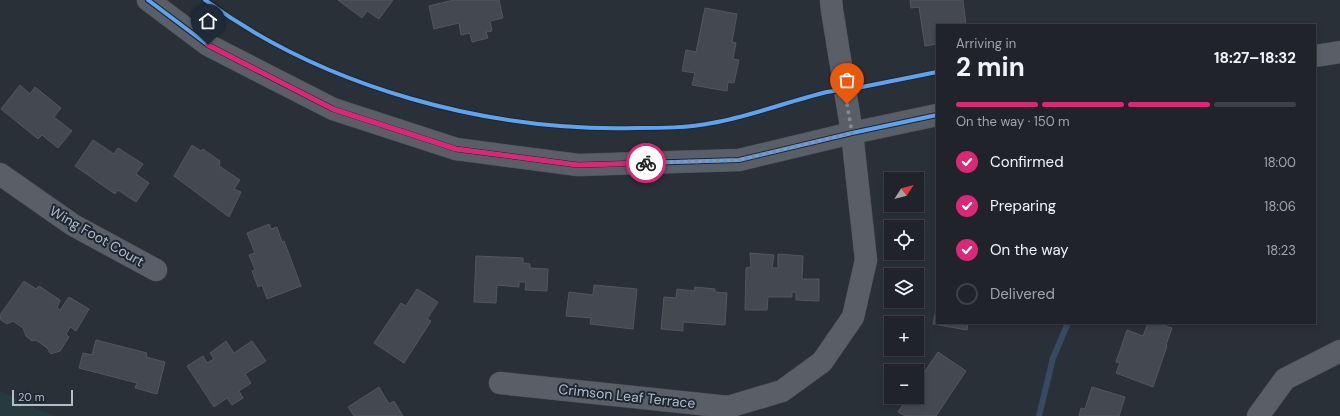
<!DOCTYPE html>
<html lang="en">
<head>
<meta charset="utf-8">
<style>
  :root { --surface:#20242a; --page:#282c32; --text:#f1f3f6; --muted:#a2a4a8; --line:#3d4147; --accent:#db2777 }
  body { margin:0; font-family:"DM Sans",sans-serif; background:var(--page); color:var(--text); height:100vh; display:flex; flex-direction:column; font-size:15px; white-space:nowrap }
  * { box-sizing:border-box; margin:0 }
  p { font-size:13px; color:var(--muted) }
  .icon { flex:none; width:22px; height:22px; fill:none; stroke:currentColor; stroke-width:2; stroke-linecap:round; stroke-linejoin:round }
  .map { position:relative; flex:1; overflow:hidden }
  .side { position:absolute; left:936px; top:24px; width:380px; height:300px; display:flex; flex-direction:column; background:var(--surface); border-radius:0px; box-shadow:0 2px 6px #0003,0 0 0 1px var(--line) }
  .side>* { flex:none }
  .needle { width:26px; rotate:54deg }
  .fabs { position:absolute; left:884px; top:172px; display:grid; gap:8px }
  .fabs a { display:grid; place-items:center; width:40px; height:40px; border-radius:0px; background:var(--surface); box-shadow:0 2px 6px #0003,0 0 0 1px var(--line); font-size:20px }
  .scale { position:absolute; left:12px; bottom:10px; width:61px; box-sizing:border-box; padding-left:4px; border:2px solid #b4bcc9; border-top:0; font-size:11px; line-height:14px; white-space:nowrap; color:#b4bcc9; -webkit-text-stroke:3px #1d2633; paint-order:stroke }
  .pin { position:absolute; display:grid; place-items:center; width:34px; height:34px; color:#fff; margin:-41px -17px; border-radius:50% 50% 50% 0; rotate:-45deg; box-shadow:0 0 4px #0007 }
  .pin .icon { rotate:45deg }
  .courier { position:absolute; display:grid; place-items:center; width:40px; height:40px; margin:-20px; border:3px solid #db2777; border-radius:50%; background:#fff; color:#222; box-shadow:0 1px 5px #0007 }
  .head em { font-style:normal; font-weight:700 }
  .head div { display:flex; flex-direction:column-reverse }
  .head { display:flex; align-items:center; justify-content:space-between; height:68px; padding:0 20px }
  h1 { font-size:26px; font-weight:700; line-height:30px }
  .bar { display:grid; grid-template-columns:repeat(4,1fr); gap:6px 4px; align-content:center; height:48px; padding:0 20px }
  .bar i { height:5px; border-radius:3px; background:var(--line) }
  .bar .on { background:var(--accent) }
  .bar p { grid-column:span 4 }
  ol { padding:0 20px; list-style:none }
  li { display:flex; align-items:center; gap:12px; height:44px }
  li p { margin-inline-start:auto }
  li .icon { padding:4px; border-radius:50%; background:var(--accent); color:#fff; stroke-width:4 }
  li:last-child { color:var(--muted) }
  li i { width:22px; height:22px; border:2px solid var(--line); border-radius:50% }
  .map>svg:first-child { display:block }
</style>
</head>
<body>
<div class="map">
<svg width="1340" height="416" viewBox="0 0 1340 416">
  <rect width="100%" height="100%" fill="#2a3038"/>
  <path fill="#273a3e" d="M 0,391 L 28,405 L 55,416 L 0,416 Z"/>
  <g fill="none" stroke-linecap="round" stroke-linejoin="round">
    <path stroke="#384963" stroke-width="6" d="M 1039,416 L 1053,358 L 1068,323"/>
  </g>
  <g fill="#444950" stroke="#52575f">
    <path d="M 338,0 L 393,0 L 379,19 L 367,11 L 362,18 Z"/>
    <path d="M 454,0 L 499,0 L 503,18 L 490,21 L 492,31 L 486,32 L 488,38 L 472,42 L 470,33 L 461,35 L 459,23 L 434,29 L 429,6 Z"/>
    <path d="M 910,0 L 963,0 L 966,25 L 937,25 L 937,44 L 925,46 L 919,7 L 911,8 Z"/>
    <path d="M 705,8 L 737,14 L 732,42 L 736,43 L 733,59 L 739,60 L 734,83 L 728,82 L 727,91 L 692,85 L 695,73 L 682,71 L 686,50 L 696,52 Z"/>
    <path d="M 20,85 L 30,94 L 35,87 L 61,108 L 54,117 L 72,131 L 58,148 L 42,135 L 38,139 L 1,109 Z"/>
    <path d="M 93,140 L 114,154 L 118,148 L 143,164 L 136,174 L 149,183 L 136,202 L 118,190 L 115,194 L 75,166 Z"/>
    <path d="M 192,145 L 201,151 L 203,149 L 220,161 L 219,166 L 240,180 L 234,189 L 241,192 L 229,217 L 174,176 Z"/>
    <path d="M 269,224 L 271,229 L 277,227 L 282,242 L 284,241 L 301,286 L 267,299 L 262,285 L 258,287 L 252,271 L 255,270 L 249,255 L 255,253 L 247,233 Z"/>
    <path d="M 750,253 L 774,255 L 772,268 L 778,268 L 778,254 L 803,256 L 802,279 L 819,279 L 819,301 L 796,300 L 796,292 L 792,292 L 792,297 L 768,297 L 767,310 L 745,310 L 746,268 L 751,267 Z"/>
    <path d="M 476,256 L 523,258 L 523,263 L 530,264 L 530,268 L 548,269 L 547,291 L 525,290 L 526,282 L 519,282 L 519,287 L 497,285 L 496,303 L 474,302 Z"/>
    <path d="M 24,281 L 36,289 L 39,286 L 60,300 L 57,308 L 60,310 L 69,297 L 89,309 L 76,331 L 70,327 L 66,334 L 69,337 L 60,351 L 51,354 L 47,348 L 36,340 L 32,341 L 26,336 L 23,328 L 13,321 L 7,324 L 1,320 L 0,315 Z"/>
    <path d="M 594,285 L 637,289 L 633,329 L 590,324 L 591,318 L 566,316 L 569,292 L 593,295 Z"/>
    <path d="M 695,287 L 715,289 L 715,292 L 727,293 L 725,325 L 683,322 L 683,331 L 661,329 L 664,297 L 676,298 L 677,289 L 694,291 Z"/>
    <path d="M 417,289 L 438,302 L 427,319 L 431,321 L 404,363 L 374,343 L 401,303 L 406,306 Z"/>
    <path d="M 937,304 L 937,323 L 968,323 L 967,330 L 933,324 Z"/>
    <path d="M 1148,323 L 1157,323 L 1172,328 L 1166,345 L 1167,346 L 1153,387 L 1116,373 L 1120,363 L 1116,362 L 1127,330 L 1143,336 Z"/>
    <path d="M 96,340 L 147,353 L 146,357 L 165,362 L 157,394 L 135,388 L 137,383 L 79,368 L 83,353 L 92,355 Z"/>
    <path d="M 226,341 L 234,353 L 252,341 L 266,361 L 245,374 L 251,383 L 239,391 L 243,398 L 232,405 L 227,398 L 214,407 L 187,366 L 203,356 L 207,363 L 214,359 L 210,353 Z"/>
    <path d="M 938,352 L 966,371 L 936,416 L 905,416 L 898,412 L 908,397 L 917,397 L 917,383 Z"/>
    <path d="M 379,387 L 389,404 L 394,401 L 403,416 L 354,416 L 348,407 Z"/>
    <path d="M 1092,387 L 1125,397 L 1119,416 L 1079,416 L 1081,408 L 1085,409 Z"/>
  </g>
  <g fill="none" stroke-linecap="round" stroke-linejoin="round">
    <g stroke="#484c53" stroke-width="23">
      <g id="minor">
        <path d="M 148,0 L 208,45 L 333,109 L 456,149 L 578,165 L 739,160 L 852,133 L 937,115"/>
        <path d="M 1315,56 L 1340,52"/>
        <path d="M 0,174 L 73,225 L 156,270"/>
        <path d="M 500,383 L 728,407 L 782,391 L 822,362 L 853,317 L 866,260 L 852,133 L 832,10 L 831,0"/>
        <path d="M 1258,416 L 1285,379 L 1340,351"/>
      </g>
    </g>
    <use href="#minor" stroke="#5a5e66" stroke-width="22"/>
    <g stroke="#1d2633" stroke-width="6">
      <g id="cycleway">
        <path d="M 148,0 L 208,45 L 333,109 L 456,149 L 578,165 L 739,160 L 852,133 L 937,115"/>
        <path d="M 205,0 C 325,88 489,132 636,128 C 661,128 688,128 712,123 C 752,116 789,101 827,92 C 839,90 850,89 862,87 C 887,82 912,77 937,72"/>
      </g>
    </g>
    <use href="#cycleway" stroke="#60a3ed" stroke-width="4"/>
  </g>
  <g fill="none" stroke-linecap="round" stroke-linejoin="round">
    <path stroke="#848b96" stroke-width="4" stroke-dasharray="0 7.2" d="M 646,163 L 739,160 L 852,133 L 847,104"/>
    <path stroke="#db2777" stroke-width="5" d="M 208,45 L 333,109 L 456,149 L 578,165 L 646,163"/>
  </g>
  <g text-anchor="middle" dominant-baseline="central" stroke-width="4" stroke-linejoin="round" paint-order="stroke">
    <g font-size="14" fill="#b4bcc9" stroke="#1d2633">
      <text transform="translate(97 236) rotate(30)">Wing Foot Court</text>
      <text transform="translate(627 396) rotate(6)">Crimson Leaf Terrace</text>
    </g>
  </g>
</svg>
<div class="fabs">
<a><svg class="needle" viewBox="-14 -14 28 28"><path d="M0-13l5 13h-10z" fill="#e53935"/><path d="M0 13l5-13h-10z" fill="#a2a4a8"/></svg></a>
<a><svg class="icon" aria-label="locate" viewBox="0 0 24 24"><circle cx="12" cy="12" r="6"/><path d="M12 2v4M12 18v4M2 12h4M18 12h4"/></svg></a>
<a><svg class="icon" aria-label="layers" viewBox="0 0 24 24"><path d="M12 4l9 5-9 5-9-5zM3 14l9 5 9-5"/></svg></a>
<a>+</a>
<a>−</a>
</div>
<div class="scale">20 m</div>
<div class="pin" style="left:847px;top:104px;background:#ea580c"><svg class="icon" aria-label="bag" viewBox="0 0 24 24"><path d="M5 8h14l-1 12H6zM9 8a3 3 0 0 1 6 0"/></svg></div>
<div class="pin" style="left:208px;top:45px;background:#1f2937"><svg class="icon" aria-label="home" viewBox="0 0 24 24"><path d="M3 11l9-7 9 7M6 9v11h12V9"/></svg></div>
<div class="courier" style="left:646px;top:163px"><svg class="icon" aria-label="bike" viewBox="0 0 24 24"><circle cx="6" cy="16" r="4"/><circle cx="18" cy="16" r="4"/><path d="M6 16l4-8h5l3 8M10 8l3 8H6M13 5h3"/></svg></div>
<section class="side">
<div class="head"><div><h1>2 min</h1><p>Arriving in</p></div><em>18:27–18:32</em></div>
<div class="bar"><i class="on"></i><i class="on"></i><i class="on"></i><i></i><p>On the way · 150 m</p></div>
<ol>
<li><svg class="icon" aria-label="check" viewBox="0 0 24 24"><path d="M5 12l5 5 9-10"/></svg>Confirmed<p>18:00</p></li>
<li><svg class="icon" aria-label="check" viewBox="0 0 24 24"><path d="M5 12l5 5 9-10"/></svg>Preparing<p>18:06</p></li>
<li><svg class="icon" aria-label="check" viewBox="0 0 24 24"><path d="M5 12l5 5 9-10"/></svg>On the way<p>18:23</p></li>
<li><i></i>Delivered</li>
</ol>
</section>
</div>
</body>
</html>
